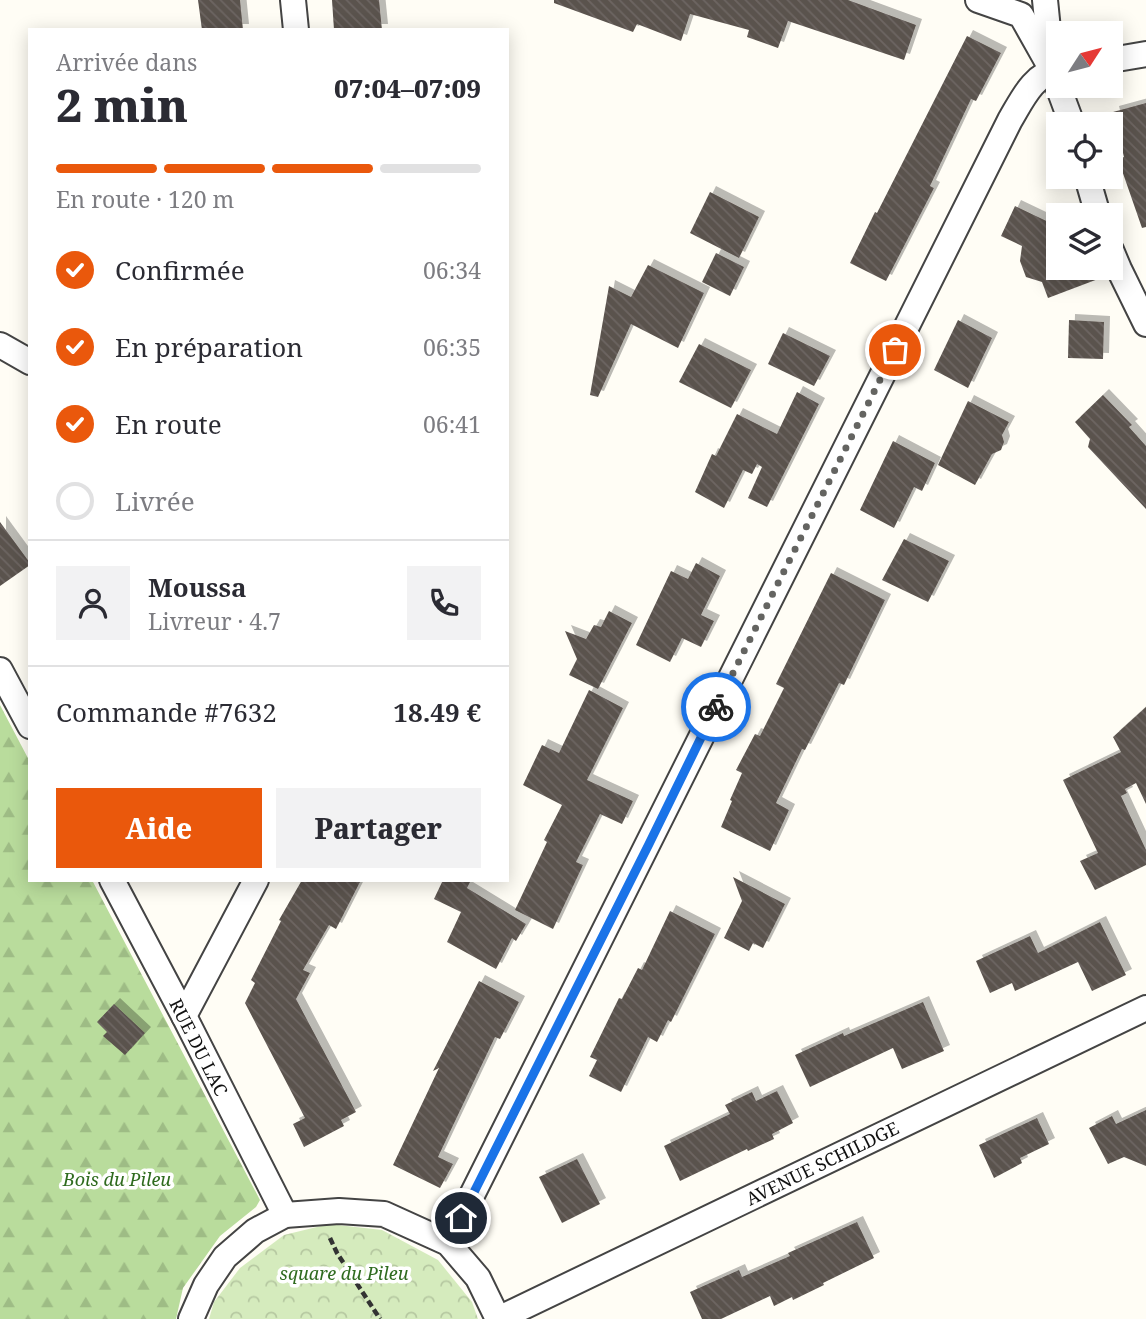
<!DOCTYPE html>
<html lang="fr">
<head>
<meta charset="utf-8">
<style>
  :root { --surface:#fff; --page:#f2f2f3; --text:#2b2b33; --muted:#7c7c81; --line:#e1e1e2; --accent:#ea580c }
  body { margin:0; font-family:"Noto Serif",serif; background:var(--page); color:var(--text); height:100vh; display:flex; flex-direction:column; font-size:26px; white-space:nowrap }
  * { box-sizing:border-box; margin:0 }
  p { font-size:23px; color:var(--muted) }
  .icon { flex:none; width:38px; height:38px; fill:none; stroke:currentColor; stroke-width:2; stroke-linecap:round; stroke-linejoin:round }
  .map { position:relative; flex:1; overflow:hidden }
  .drawer { position:absolute; left:28px; top:28px; width:481px; height:854px; display:flex; flex-direction:column; background:var(--surface); border-radius:0px; box-shadow:0 4px 18px #0003 }
  .drawer>* { flex:none }
  .needle { width:46px; rotate:54deg }
  .tools { position:absolute; left:1046px; top:21px; display:grid; gap:14px }
  .tools a { display:grid; place-items:center; width:77px; height:77px; border-radius:0px; background:var(--surface); box-shadow:0 4px 18px #0003; font-size:35px }
  .pin { position:absolute; display:grid; place-items:center; width:60px; height:60px; color:#fff; margin:-30px; border:4px solid #fff; border-radius:50%; box-shadow:0 2px 7px #0007 }
  .courier { position:absolute; display:grid; place-items:center; width:70px; height:70px; margin:-35px; border:5px solid #1a73e8; border-radius:50%; background:#fff; color:#222; box-shadow:0 2px 9px #0007 }
  .summary em { font-style:normal; font-weight:800 }
  .summary div { display:flex; flex-direction:column-reverse }
  .summary { display:flex; align-items:center; justify-content:space-between; height:119px; padding:0 28px }
  h1 { font-size:46px; font-weight:800; line-height:52px }
  .bar { display:grid; grid-template-columns:repeat(4,1fr); gap:10px 7px; align-content:center; height:84px; padding:0 28px }
  .bar i { height:9px; border-radius:5px; background:var(--line) }
  .bar .current { background:var(--accent) }
  .bar p { grid-column:span 4 }
  .line { display:flex; align-items:center; gap:18px; padding:0 28px; border-top:2px solid var(--line) }
  .line div { flex:1 }
  .round { display:grid; place-items:center; flex:none; width:74px; height:74px; border-radius:0px; background:var(--page) }
  ol { padding:0 28px; list-style:none }
  li { display:flex; align-items:center; gap:21px; height:77px }
  li p { margin-inline-start:auto }
  li .icon { padding:7px; border-radius:50%; background:var(--accent); color:#fff; stroke-width:4 }
  li:last-child { color:var(--muted) }
  li i { width:38px; height:38px; border:4px solid var(--line); border-radius:50% }
  .action { display:flex; gap:14px; margin-top:auto; padding:14px 28px }
  .action a { flex:1; height:80px; border-radius:0px; background:var(--accent); color:#fff; font-size:28px; font-weight:800; line-height:80px; text-align:center }
  .action a+a { background:var(--page); color:var(--text) }
  .map>svg:first-child { display:block }
</style>
</head>
<body>
<div class="map">
<svg width="1146" height="1319" viewBox="0 0 1146 1319">
  <defs>
    <pattern id="forest-firs" width="22" height="20" patternUnits="userSpaceOnUse" patternTransform="scale(1.75)"><rect width="22" height="20" fill="#b9dc9c"/><path d="M5 1l3.5 6h-7zM16 11l3.5 6h-7z" fill="#9ebc85"/></pattern>
    <pattern id="park-crowns" width="20" height="18" patternUnits="userSpaceOnUse" patternTransform="scale(1.75)"><rect width="20" height="18" fill="#d5ebbd"/><path d="M2 6a3 3 0 1 1 6 0M12 15a3 3 0 1 1 6 0" fill="none" stroke="#b6c8a1"/></pattern>
    <pattern id="building-back-hatch" width="6" height="6" patternUnits="userSpaceOnUse" patternTransform="scale(1.75)"><rect width="6" height="6" fill="#5a524d"/><path d="M-1 5l2 2M0 0l6 6M5-1l2 2" fill="none" stroke="#6d6662"/></pattern>
    <filter id="shadow"><feDropShadow dx="6" dy="-6" stdDeviation="0" flood-color="#0004"/></filter>
  </defs>
  <rect width="100%" height="100%" fill="#fffdf5"/>
  <path fill="url(#forest-firs)" d="M 0,705 L 30,762 L 30,880 L 92,880 L 260,1200 L 256,1207 L 220,1236 L 183,1288 L 176,1319 L 0,1319 Z"/>
  <path fill="url(#park-crowns)" d="M 329,1224 L 382,1230 L 438,1260 L 472,1302 L 478,1319 L 209,1319 L 214,1302 L 240,1268 L 284,1235 Z"/>
  <g fill="url(#building-back-hatch)" filter="url(#shadow)">
    <path d="M 198,0 L 240,0 L 243,30 L 202,30 Z"/>
    <path d="M 332,0 L 379,0 L 382,30 L 334,30 Z"/>
    <path d="M 554,0 L 848,0 L 916,25 L 904,60 L 788,21 L 778,48 L 747,37 L 749,30 L 690,14 L 681,41 L 637,24 L 633,32 L 554,3 Z"/>
    <path d="M 967,36 L 1001,53 L 976,101 L 971,99 L 930,186 L 934,188 L 886,281 L 850,263 L 875,212 L 877,213 Z"/>
    <path d="M 1146,103 L 1146,227 L 1142,228 L 1118,159 L 1124,157 L 1113,112 Z"/>
    <path d="M 710,192 L 759,217 L 739,258 L 690,233 Z"/>
    <path d="M 1015,206 L 1059,227 L 1059,268 L 1102,268 L 1106,276 L 1048,298 L 1042,282 L 1026,277 L 1020,261 L 1022,246 L 1001,236 Z"/>
    <path d="M 716,253 L 744,267 L 730,296 L 702,282 Z"/>
    <path d="M 648,265 L 704,293 L 678,348 L 631,324 L 598,397 L 590,395 L 609,286 L 631,297 Z"/>
    <path d="M 958,320 L 992,338 L 968,388 L 934,370 Z"/>
    <path d="M 1069,320 L 1104,322 L 1103,359 L 1068,358 Z"/>
    <path d="M 783,333 L 830,356 L 814,386 L 768,364 Z"/>
    <path d="M 699,344 L 751,370 L 731,408 L 679,382 Z"/>
    <path d="M 797,392 L 819,404 L 767,507 L 748,498 L 762,467 L 757,464 L 752,474 L 743,470 L 724,508 L 695,492 L 712,454 L 716,456 L 737,414 L 777,434 Z"/>
    <path d="M 1103,395 L 1132,425 L 1129,427 L 1146,446 L 1146,509 L 1088,447 L 1090,439 L 1075,422 Z"/>
    <path d="M 968,401 L 1009,422 L 1002,435 L 1004,442 L 1001,450 L 992,454 L 975,485 L 938,465 Z"/>
    <path d="M 893,441 L 935,463 L 922,491 L 914,487 L 894,528 L 860,510 Z"/>
    <path d="M 0,522 L 30,563 L 30,565 L 0,586 Z"/>
    <path d="M 904,539 L 949,561 L 928,602 L 882,580 Z"/>
    <path d="M 696,563 L 720,576 L 701,615 L 714,621 L 701,647 L 682,638 L 670,662 L 636,645 L 671,571 L 688,579 Z"/>
    <path d="M 831,573 L 885,600 L 844,685 L 839,683 L 805,750 L 802,749 L 776,803 L 789,810 L 770,851 L 721,827 L 732,801 L 730,800 L 742,773 L 736,770 L 755,734 L 760,736 L 784,688 L 776,684 Z"/>
    <path d="M 609,611 L 632,623 L 598,689 L 569,675 L 577,659 L 565,631 L 586,639 L 594,625 L 601,627 Z"/>
    <path d="M 589,690 L 623,708 L 587,780 L 633,801 L 622,824 L 600,814 L 576,862 L 583,865 L 553,929 L 515,910 L 547,842 L 544,840 L 562,805 L 523,785 L 542,745 L 559,753 Z"/>
    <path d="M 1146,707 L 1146,804 L 1136,783 L 1125,789 L 1127,793 L 1121,796 L 1146,850 L 1146,865 L 1095,890 L 1080,861 L 1098,853 L 1063,780 L 1121,752 L 1113,737 Z"/>
    <path d="M 733,877 L 785,904 L 763,948 L 753,943 L 749,951 L 724,938 L 742,901 Z"/>
    <path d="M 302,880 L 361,880 L 336,929 L 329,925 L 303,970 L 310,973 L 296,999 L 356,1112 L 341,1120 L 344,1126 L 304,1147 L 293,1124 L 305,1118 L 245,1003 L 255,983 L 251,980 L 281,921 L 279,920 Z"/>
    <path d="M 443,880 L 471,880 L 467,888 L 526,924 L 516,941 L 512,938 L 496,969 L 447,942 L 461,912 L 434,899 Z"/>
    <path d="M 670,911 L 715,934 L 671,1022 L 668,1020 L 657,1042 L 648,1037 L 621,1092 L 589,1076 L 597,1060 L 590,1057 L 619,998 L 622,999 L 638,968 L 642,970 Z"/>
    <path d="M 1100,922 L 1126,975 L 1092,991 L 1078,962 L 1015,991 L 1012,983 L 990,993 L 976,961 L 1030,936 L 1038,953 Z"/>
    <path d="M 479,981 L 519,1002 L 500,1039 L 495,1037 L 438,1157 L 453,1164 L 440,1188 L 393,1165 L 439,1068 L 433,1071 Z"/>
    <path d="M 923,1002 L 944,1051 L 902,1069 L 893,1048 L 810,1087 L 795,1055 L 843,1033 L 844,1036 Z"/>
    <path d="M 114,1004 L 145,1033 L 125,1055 L 103,1036 L 107,1032 L 97,1022 Z"/>
    <path d="M 777,1091 L 793,1123 L 772,1134 L 774,1139 L 748,1151 L 747,1149 L 680,1181 L 664,1146 L 730,1114 L 725,1105 L 752,1092 L 756,1101 Z"/>
    <path d="M 1146,1110 L 1146,1166 L 1124,1157 L 1108,1164 L 1089,1128 L 1112,1116 L 1116,1124 Z"/>
    <path d="M 1037,1118 L 1049,1144 L 1020,1158 L 1022,1163 L 994,1178 L 979,1145 Z"/>
    <path d="M 577,1159 L 600,1204 L 562,1223 L 539,1177 Z"/>
    <path d="M 857,1222 L 874,1258 L 823,1283 L 824,1285 L 793,1300 L 792,1297 L 774,1306 L 770,1296 L 721,1319 L 702,1319 L 690,1292 L 739,1270 L 742,1277 L 790,1256 L 788,1253 Z"/>
  </g>
  <g fill="none" stroke-linecap="round" stroke-linejoin="round">
    <g stroke="#444" stroke-width="28">
      <g id="street">
        <path d="M 293,0 L 296,30"/>
        <path d="M 978,0 L 1021,15 L 1052,70 L 1072,124"/>
        <path d="M 1045,0 L 1051,59"/>
        <path d="M 1111,60 L 1146,54"/>
        <path d="M 1087,177 L 1098,215"/>
        <path d="M 1111,250 L 1119,269 L 1146,324"/>
        <path d="M 0,345 L 30,362"/>
        <path d="M 0,670 L 30,726"/>
        <path d="M 112,880 L 184,1016 L 285,1215"/>
        <path d="M 184,1016 L 256,880"/>
        <path d="M 448,1243 L 1010,120 C 1022,100 1033,74 1059,69"/>
        <path d="M 191,1319 L 206,1285 L 225,1257 L 255,1231 L 285,1215 L 339,1211 L 384,1214 L 448,1243 L 478,1278 L 498,1319"/>
        <path d="M 498,1319 L 1146,1008"/>
      </g>
    </g>
    <path stroke="#333" stroke-width="4.5" stroke-dasharray="7 3.5" stroke-linecap="butt" d="M 330,1238 L 337,1253 L 380,1319"/>
    <use href="#street" stroke="#fff" stroke-width="24"/>
  </g>
  <g fill="none" stroke-linecap="round" stroke-linejoin="round">
    <path stroke="#646461" stroke-width="7" stroke-dasharray="0 12.6" d="M 716,707 L 895,350"/>
    <path stroke="#1a73e8" stroke-width="9" d="M 461,1218 L 649,844 L 716,707"/>
  </g>
  <g text-anchor="middle" dominant-baseline="central" stroke-width="7" stroke-linejoin="round" paint-order="stroke">
    <g font-size="18" fill="#111" stroke="#fff">
      <text transform="translate(199 1047) rotate(63)">RUE DU LAC</text>
      <text transform="translate(822 1163) rotate(-26)">AVENUE SCHILDGE</text>
    </g>
    <g font-size="18" font-style="italic" fill="#2f6b1f" stroke="#fff">
      <text x="117" y="1179">Bois du Pileu</text>
      <text x="344" y="1273">square du Pileu</text>
    </g>
  </g>
</svg>
<div class="tools">
<a><svg class="needle" viewBox="-14 -14 28 28"><path d="M0-13l5 13h-10z" fill="#e53935"/><path d="M0 13l5-13h-10z" fill="#7c7c81"/></svg></a>
<a><svg class="icon" aria-label="locate" viewBox="0 0 24 24"><circle cx="12" cy="12" r="6"/><path d="M12 2v4M12 18v4M2 12h4M18 12h4"/></svg></a>
<a><svg class="icon" aria-label="layers" viewBox="0 0 24 24"><path d="M12 4l9 5-9 5-9-5zM3 14l9 5 9-5"/></svg></a>
</div>
<div class="pin" style="left:895px;top:350px;background:#ea580c"><svg class="icon" aria-label="bag" viewBox="0 0 24 24"><path d="M5 8h14l-1 12H6zM9 8a3 3 0 0 1 6 0"/></svg></div>
<div class="pin" style="left:461px;top:1218px;background:#1f2937"><svg class="icon" aria-label="home" viewBox="0 0 24 24"><path d="M3 11l9-7 9 7M6 9v11h12V9"/></svg></div>
<div class="courier" style="left:716px;top:707px"><svg class="icon" aria-label="bike" viewBox="0 0 24 24"><circle cx="6" cy="16" r="4"/><circle cx="18" cy="16" r="4"/><path d="M6 16l4-8h5l3 8M10 8l3 8H6M13 5h3"/></svg></div>
<section class="drawer">
<div class="summary"><div><h1>2 min</h1><p>Arrivée dans</p></div><em>07:04–07:09</em></div>
<div class="bar"><i class="current"></i><i class="current"></i><i class="current"></i><i></i><p>En route · 120 m</p></div>
<ol>
<li><svg class="icon" aria-label="check" viewBox="0 0 24 24"><path d="M5 12l5 5 9-10"/></svg>Confirmée<p>06:34</p></li>
<li><svg class="icon" aria-label="check" viewBox="0 0 24 24"><path d="M5 12l5 5 9-10"/></svg>En préparation<p>06:35</p></li>
<li><svg class="icon" aria-label="check" viewBox="0 0 24 24"><path d="M5 12l5 5 9-10"/></svg>En route<p>06:41</p></li>
<li><i></i>Livrée</li>
</ol>
<div class="line" style="height:126px"><a class="round"><svg class="icon" aria-label="person" viewBox="0 0 24 24"><circle cx="12" cy="8" r="4"/><path d="M4 21q1-7 8-7t8 7"/></svg></a><div><b>Moussa</b><p>Livreur · 4.7</p></div><a class="round"><svg class="icon" aria-label="phone" viewBox="0 0 24 24"><path d="M5 4h4l2 5-3 2q2 4 5 5l2-3 5 2v4C11 20 4 13 5 4z"/></svg></a></div>
<div class="line" style="height:91px"><div>Commande #7632</div><b>18.49 €</b></div>
<div class="action"><a>Aide</a><a>Partager</a></div>
</section>
</div>
</body>
</html>
